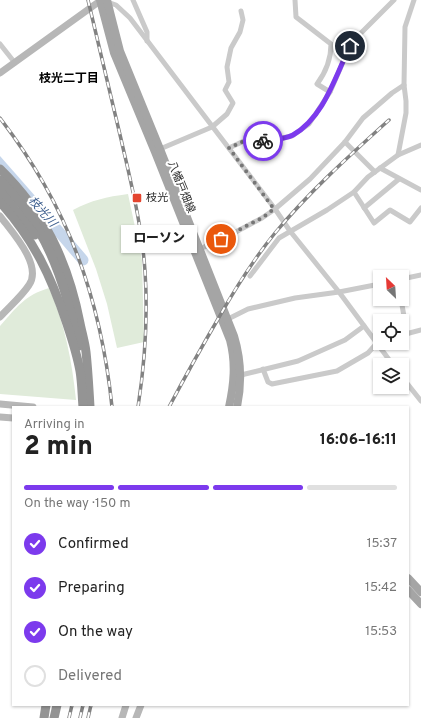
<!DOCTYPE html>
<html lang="en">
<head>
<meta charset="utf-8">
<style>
  :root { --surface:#fff; --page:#f2f2f2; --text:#222; --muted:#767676; --line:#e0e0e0; --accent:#7c3aed }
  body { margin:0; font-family:Overpass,"Noto Sans JP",sans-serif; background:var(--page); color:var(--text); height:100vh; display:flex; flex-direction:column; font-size:15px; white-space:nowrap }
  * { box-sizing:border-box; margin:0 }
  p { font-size:13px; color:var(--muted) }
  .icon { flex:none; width:22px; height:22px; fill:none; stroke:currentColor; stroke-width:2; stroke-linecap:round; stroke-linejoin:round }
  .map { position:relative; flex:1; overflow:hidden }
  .side { position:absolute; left:12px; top:406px; width:397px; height:300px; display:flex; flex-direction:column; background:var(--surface); border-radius:0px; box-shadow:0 1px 3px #0004 }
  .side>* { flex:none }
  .needle { width:26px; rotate:335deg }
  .controls { position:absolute; left:373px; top:270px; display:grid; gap:8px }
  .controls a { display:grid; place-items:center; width:36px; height:36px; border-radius:0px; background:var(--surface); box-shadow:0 1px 3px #0004; font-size:20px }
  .pin { position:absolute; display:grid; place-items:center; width:34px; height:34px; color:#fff; margin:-17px; border:2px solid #fff; border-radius:50%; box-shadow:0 1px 4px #0007 }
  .courier { position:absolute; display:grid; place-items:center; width:40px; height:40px; margin:-20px; border:3px solid #7c3aed; border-radius:50%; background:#fff; color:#222; box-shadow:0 1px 5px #0007 }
  .bubble { position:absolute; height:28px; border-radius:0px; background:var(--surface); box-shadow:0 1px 3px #0004; font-size:13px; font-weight:800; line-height:28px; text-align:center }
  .head em { font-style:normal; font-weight:800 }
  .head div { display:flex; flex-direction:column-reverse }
  .head { display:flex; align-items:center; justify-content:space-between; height:68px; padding:0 12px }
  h1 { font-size:26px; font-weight:800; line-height:30px }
  .bar { display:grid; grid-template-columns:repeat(4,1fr); gap:6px 4px; align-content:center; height:48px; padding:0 12px }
  .bar i { height:5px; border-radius:3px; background:var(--line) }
  .bar .on { background:var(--accent) }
  .bar p { grid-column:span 4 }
  ol { padding:0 12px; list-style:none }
  li { display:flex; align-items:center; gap:12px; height:44px }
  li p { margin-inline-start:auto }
  li .icon { padding:4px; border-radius:50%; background:var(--accent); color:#fff; stroke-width:4 }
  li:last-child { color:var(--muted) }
  li i { width:22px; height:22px; border:2px solid var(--line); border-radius:50% }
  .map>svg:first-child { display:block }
</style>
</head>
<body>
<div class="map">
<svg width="421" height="718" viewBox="0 0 421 718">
  <rect width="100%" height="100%" fill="#fff"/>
  <g fill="#e0ebda">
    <path d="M 128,194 L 142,260 L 144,342 L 117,348 L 107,304 L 96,269 L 73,210 C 92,200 106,197 128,194 Z"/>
    <path d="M 49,288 C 65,324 72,361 76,400 L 0,394 L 0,326 C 16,308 25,295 49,288 Z"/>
  </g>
  <path fill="#c6d6eb" d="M 0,156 L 50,213 L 42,219 L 0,173 Z"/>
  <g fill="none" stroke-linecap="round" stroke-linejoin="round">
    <path stroke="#c6d6eb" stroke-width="11" d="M 37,206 L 83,260"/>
    <g stroke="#cacaca" stroke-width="5">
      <path d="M 133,0 L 147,32 L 147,41"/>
      <path d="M 295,0 L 296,17 L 331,44 C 331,59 326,72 317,84 L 330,92"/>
      <path d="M 107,2 L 116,5 L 130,18 L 275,209 L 290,231 L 339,292 L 393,365"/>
      <path d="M 0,44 L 15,63"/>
      <path d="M 345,142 L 375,172"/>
      <path d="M 229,148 L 244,141 L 267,141 L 292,136 L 309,124 L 330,92 L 350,46 L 360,34 L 394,0"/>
      <path d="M 160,149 L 212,127 L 227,114 L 233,103 L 225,90 L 229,82 L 227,67 L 231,48 L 240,32 L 243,20 L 241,11"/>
      <path d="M 398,155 L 406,113 L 406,101 L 404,85 L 405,27 L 414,0"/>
      <path d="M 380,168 L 421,190"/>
      <path d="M 354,192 L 374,223 L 390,210 L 410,222 L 421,208"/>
      <path d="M 364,208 L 399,179"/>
      <path d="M 200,249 L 232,234 L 262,218 L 275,209 L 310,179 L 345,142 L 363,118 L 392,93 L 404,85"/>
      <path d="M 250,276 L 279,238 L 327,210 L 354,192 L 368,177 L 398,155 L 421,145"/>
      <path d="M 402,279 L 421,275"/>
      <path d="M 401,299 L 407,334"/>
      <path d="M 228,319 L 248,309 L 295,298 L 339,292 L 380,284"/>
      <path d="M 402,335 L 421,330"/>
      <path d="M 263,369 L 268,382 L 272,384 L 337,371 L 368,353 L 377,343 L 379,343"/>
      <path d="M 241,375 L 298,361 L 345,340 L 364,326"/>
      <path d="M 402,377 L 421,401"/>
    </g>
    <g stroke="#b7b7b7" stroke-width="7">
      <path d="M 0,73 L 100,1 L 104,1"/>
      <path d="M 0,216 C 11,231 43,265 29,285 C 22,296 9,307 0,317"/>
      <path d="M 0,404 L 33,407"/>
      <path d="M 0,417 L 13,418"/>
      <path d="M 122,718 L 126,705"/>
      <path d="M 136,718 L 141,705"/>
    </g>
    <g stroke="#a5a5a5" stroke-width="8">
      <path d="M 100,0 L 114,53 L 155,152 L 230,340 C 236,363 234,384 229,407"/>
      <path d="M 107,0 L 120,51 L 160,149 L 234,336 C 241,359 242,383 237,407"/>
      <path d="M 408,578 L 421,592"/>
      <path d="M 408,590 L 421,604"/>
    </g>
    <g stroke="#949494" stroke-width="9">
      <path d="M 0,169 C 45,213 68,262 80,323 C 82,333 85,343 86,352 C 88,371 89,389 90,407"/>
      <path d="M 0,180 C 8,189 17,198 24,208 C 54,248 68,297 79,346"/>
      <path d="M 0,191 L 35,235"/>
      <path d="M 0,202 C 34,240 51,276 67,324 C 72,339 77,354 80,371 C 82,383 82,395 83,407"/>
      <path d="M 44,718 L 46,705"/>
      <path d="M 54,718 L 57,705"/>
    </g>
    <g stroke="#828282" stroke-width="3.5">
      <g id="rail">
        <path d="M 88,0 C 99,46 110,93 121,139 C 131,183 142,226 145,271 C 148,316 145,362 138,407"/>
        <path d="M 0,118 C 16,139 31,161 44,184 C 83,252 104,329 112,407"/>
        <path d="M 169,407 C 185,377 201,348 218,319 C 235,289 253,260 275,233 C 309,192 349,156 389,120"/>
        <path d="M 69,718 L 72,705"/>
        <path d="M 80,718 L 83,705"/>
        <path d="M 88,718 L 91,705"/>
      </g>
    </g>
    <use href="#rail" stroke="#fff" stroke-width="2" stroke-dasharray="6" stroke-linecap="butt"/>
  </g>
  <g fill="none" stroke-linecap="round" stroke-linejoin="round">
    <path stroke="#767676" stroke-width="4" stroke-dasharray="0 7.2" d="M 221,239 L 262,218 L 274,209 L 229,148 L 244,141 L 263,141"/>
    <path stroke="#7c3aed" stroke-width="5" d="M 263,141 C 272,140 286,139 293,135 C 324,117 335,77 350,46"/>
  </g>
  <rect fill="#e4452f" stroke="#fff" stroke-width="1.5" x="132" y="193" width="10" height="10" rx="2"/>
  <g text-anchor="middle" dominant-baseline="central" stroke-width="4" stroke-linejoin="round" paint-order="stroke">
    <g font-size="11" fill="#2d2d2d" stroke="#fff">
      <text transform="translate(181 187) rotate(68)">八幡戸畑線</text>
    </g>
    <g font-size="11" fill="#2d2d2d" stroke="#fff" text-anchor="start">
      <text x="146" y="198">枝光</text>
    </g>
    <g font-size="12" font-weight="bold" fill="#000" stroke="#fff">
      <text x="69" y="79">枝光二丁目</text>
    </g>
    <g font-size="12" font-style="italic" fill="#3c5e8e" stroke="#fff">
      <text transform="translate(42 212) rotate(49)">枝光川</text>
    </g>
  </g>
</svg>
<div class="controls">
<a><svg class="needle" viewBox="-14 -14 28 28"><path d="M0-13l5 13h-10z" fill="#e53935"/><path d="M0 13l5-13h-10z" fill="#767676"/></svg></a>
<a><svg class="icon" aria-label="locate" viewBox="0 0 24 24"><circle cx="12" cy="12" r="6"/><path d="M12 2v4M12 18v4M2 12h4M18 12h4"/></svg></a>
<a><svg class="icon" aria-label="layers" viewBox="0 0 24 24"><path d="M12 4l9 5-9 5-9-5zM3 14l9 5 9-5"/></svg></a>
</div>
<div class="pin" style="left:221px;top:239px;background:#ea580c"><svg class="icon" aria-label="bag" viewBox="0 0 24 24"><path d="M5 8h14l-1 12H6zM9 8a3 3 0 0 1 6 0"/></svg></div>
<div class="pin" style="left:350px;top:46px;background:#1f2937"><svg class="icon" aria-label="home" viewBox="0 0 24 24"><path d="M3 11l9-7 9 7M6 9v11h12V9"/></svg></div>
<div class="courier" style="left:263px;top:141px"><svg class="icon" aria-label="bike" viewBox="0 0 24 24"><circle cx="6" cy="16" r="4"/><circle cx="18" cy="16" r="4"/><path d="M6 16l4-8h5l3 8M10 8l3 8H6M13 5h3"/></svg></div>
<div class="bubble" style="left:121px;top:225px;width:76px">ローソン</div>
<section class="side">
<div class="head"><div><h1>2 min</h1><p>Arriving in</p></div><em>16:06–16:11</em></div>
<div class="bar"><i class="on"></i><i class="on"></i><i class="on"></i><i></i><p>On the way · 150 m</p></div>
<ol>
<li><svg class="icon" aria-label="check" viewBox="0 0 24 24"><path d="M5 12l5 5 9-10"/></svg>Confirmed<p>15:37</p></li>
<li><svg class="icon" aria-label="check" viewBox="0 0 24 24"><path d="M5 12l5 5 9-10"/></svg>Preparing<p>15:42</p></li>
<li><svg class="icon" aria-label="check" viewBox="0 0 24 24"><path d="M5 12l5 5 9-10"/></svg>On the way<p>15:53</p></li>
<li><i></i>Delivered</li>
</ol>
</section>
</div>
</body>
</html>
